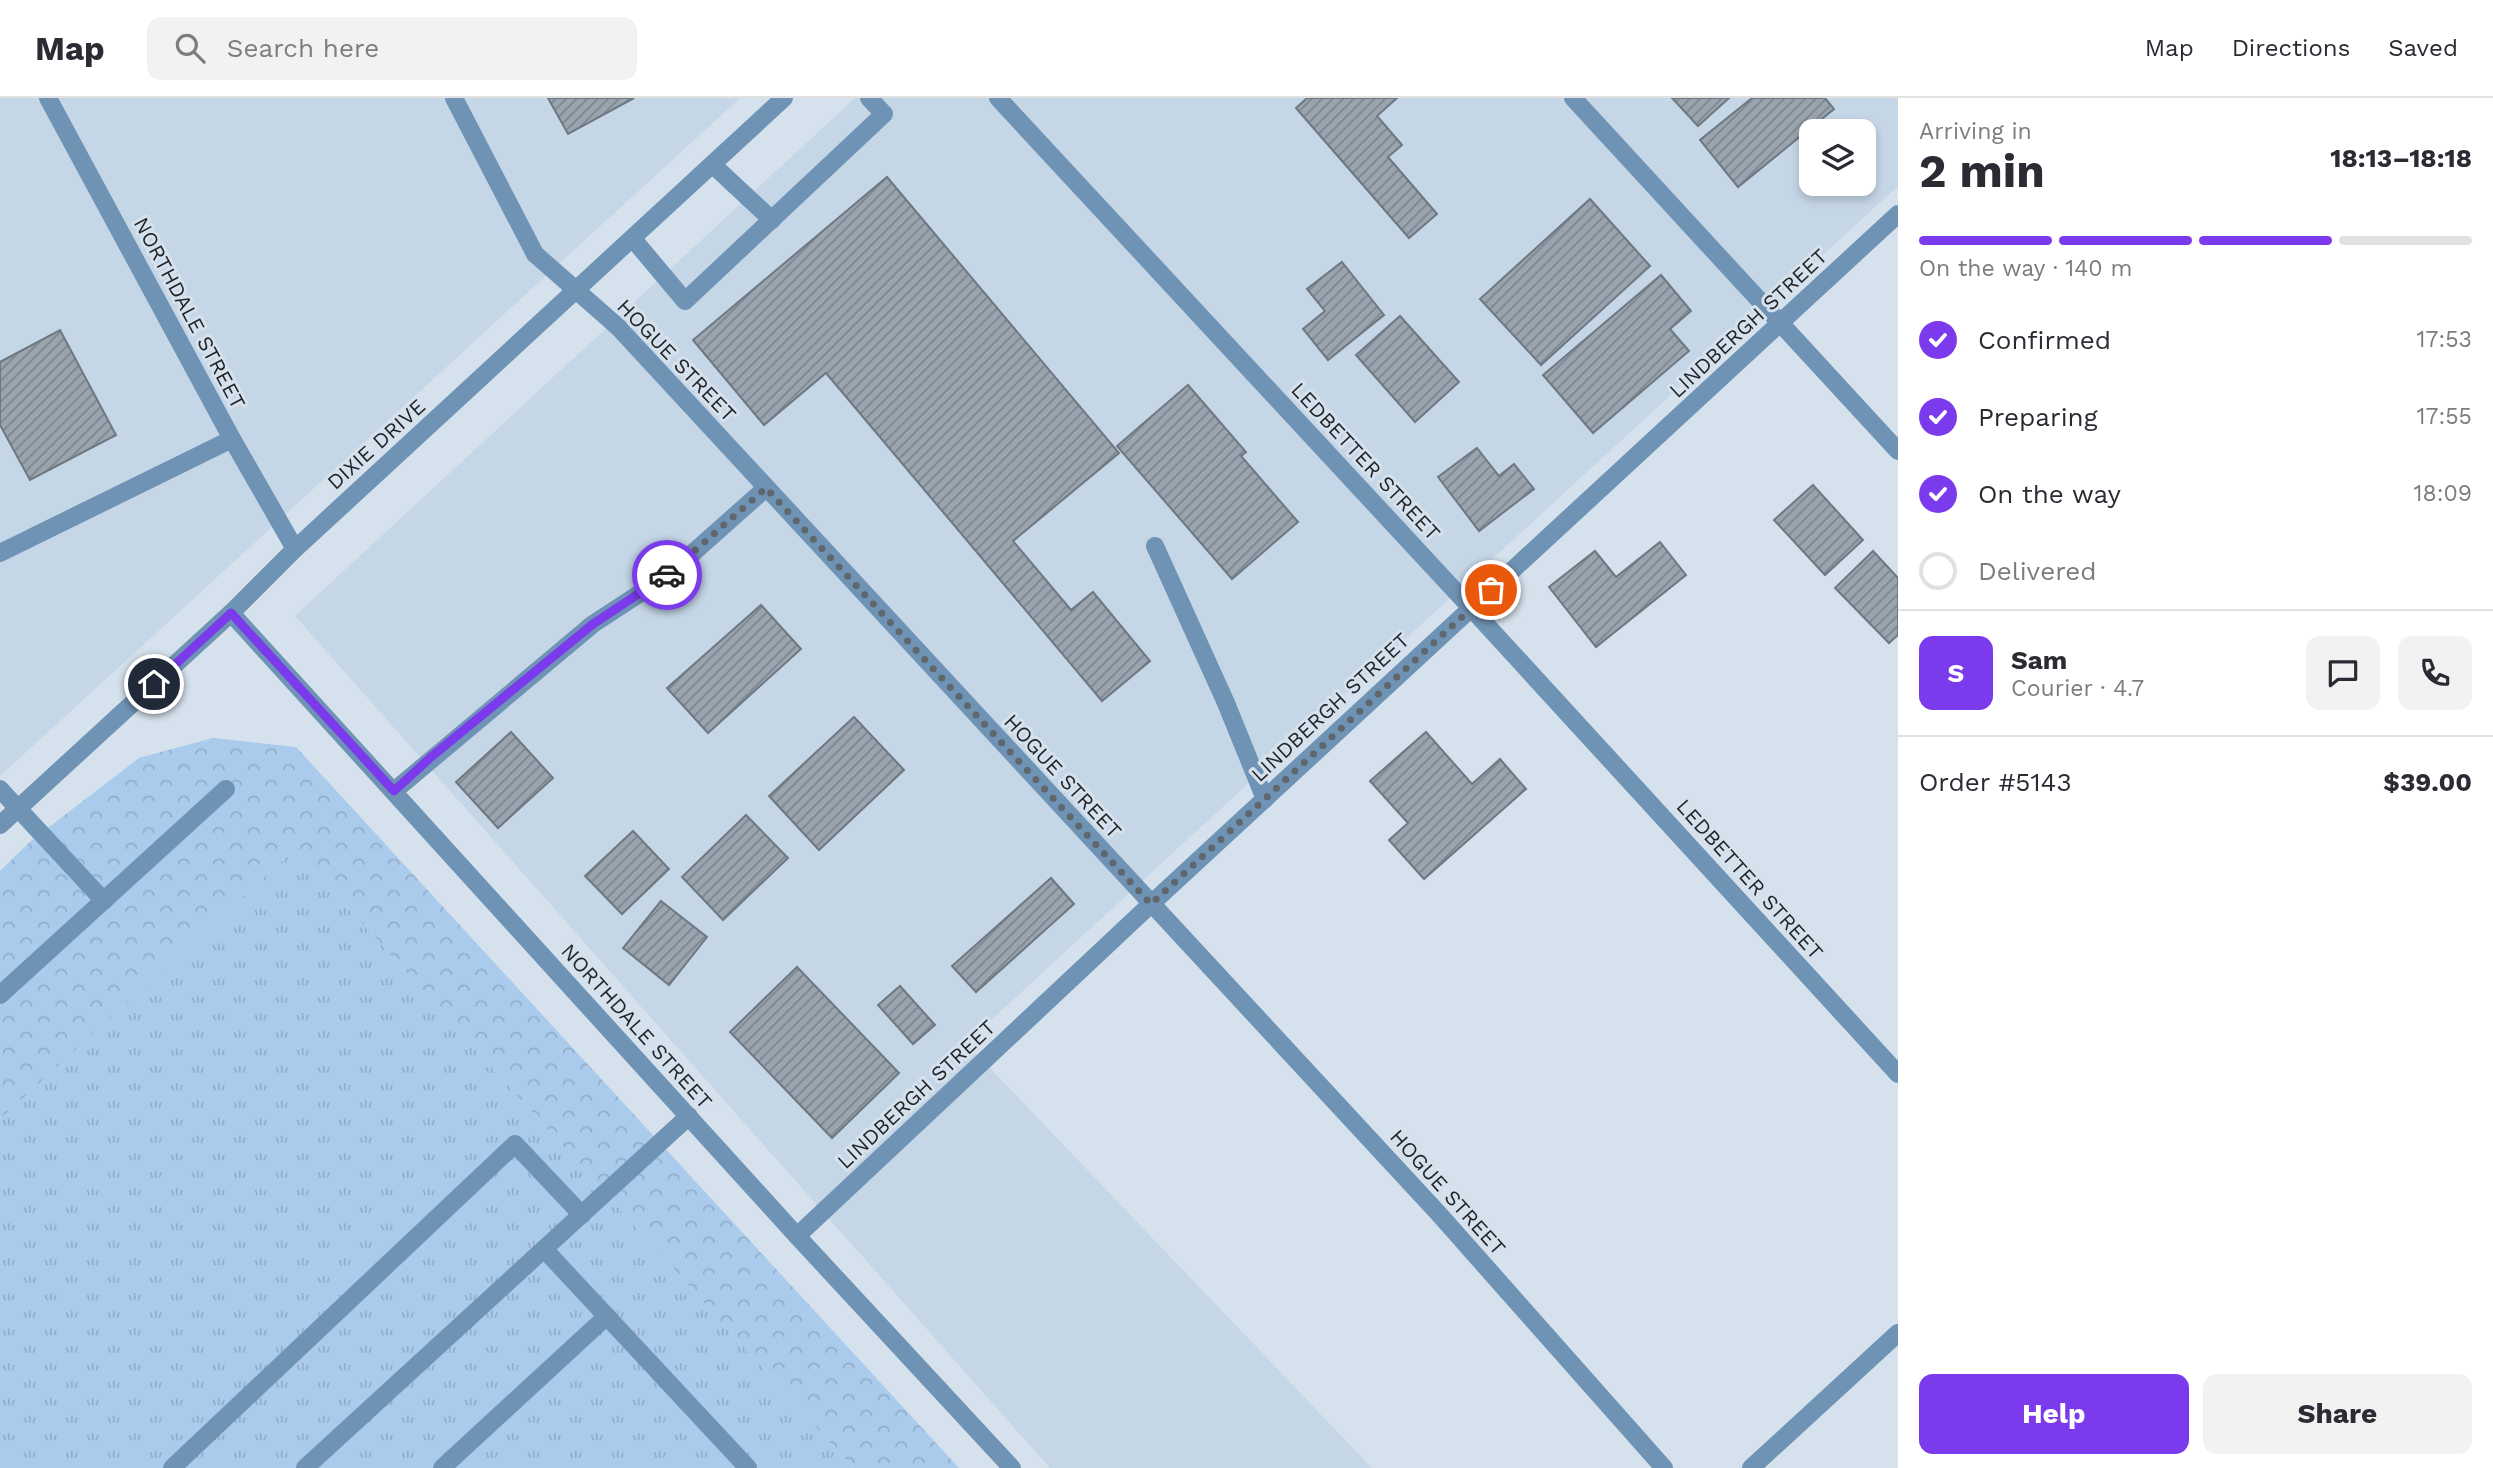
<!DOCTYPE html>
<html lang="en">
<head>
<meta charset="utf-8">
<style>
  :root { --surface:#fff; --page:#f2f2f3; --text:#2b2b33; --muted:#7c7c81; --line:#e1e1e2; --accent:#7c3aed }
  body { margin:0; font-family:"Work Sans",sans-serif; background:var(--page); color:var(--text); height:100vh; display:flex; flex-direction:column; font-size:26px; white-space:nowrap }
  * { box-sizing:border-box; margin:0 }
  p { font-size:23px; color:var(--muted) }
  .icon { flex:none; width:38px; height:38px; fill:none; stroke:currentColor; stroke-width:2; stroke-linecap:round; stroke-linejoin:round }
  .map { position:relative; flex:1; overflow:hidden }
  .sheet { display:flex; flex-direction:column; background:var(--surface); width:595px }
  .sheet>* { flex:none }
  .buttons { position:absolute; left:1799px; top:21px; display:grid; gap:14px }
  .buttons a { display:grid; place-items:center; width:77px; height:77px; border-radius:14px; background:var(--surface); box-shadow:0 4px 10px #0003; font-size:35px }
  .pin { position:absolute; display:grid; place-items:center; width:60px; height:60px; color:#fff; margin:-30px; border:4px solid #fff; border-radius:50%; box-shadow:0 2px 7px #0007 }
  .courier { position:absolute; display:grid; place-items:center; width:70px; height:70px; margin:-35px; border:5px solid #7c3aed; border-radius:50%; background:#fff; color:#222; box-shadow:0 2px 9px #0007 }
  .overview em { font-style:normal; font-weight:700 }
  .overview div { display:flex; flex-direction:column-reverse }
  .overview { display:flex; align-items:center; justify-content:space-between; height:119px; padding:0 21px }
  h1 { font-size:46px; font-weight:700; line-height:52px }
  .bar { display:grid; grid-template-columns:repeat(4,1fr); gap:10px 7px; align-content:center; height:84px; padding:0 21px }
  .bar i { height:9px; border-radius:5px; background:var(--line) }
  .bar .active { background:var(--accent) }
  .bar p { grid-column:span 4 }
  .line { display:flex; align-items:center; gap:18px; padding:0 21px; border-top:2px solid var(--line) }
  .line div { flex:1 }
  .round { display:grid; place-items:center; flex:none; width:74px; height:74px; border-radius:14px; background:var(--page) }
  ol { padding:0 21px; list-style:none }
  li { display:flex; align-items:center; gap:21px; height:77px }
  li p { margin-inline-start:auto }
  li .icon { padding:7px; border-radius:50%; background:var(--accent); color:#fff; stroke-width:4 }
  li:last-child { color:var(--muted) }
  li i { width:38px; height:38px; border:4px solid var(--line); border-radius:50% }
  .button { display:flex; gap:14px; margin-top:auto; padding:14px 21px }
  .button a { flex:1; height:80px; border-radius:14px; background:var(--accent); color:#fff; font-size:28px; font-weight:700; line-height:80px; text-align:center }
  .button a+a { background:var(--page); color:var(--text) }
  header { display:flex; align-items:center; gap:42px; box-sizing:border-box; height:98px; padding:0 35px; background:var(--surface); border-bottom:2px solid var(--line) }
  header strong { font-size:33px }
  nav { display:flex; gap:38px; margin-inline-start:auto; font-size:24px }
  .search { width:490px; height:63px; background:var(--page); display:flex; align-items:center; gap:18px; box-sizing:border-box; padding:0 24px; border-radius:14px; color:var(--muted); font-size:26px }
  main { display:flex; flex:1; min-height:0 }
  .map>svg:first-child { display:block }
</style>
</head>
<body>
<header>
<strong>Map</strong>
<div class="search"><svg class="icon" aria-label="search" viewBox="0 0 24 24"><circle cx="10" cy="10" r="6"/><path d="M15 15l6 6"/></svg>Search here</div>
<nav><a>Map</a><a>Directions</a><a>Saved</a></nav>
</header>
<main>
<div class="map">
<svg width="1898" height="1370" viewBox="0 0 1898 1370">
  <defs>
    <pattern id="grass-tufts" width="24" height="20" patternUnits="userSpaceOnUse" patternTransform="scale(1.75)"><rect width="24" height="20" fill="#aacbeb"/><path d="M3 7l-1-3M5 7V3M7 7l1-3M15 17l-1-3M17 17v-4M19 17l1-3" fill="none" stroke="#92aeca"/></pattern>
    <pattern id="forest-crowns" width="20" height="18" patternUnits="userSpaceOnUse" patternTransform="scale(1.75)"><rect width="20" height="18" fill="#aacbeb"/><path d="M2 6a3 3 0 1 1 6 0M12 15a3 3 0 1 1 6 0" fill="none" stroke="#92aeca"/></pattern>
    <pattern id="building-hatch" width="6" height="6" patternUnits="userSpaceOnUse" patternTransform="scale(1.75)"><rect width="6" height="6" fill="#99a4af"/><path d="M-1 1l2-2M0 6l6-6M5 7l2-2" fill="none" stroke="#7c858e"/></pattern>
  </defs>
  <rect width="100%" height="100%" fill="#d5e1ec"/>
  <g fill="#c5d6e7" fill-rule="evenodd">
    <path d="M 0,0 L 740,0 L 0,678 Z"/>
    <path d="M 855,0 L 1898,0 L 1898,88 L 966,945 L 1372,1370 L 1050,1370 L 295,518 ZM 1811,33 L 1864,33 L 1864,86 L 1811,86 Z"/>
  </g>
  <path fill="url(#grass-tufts)" d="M 295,751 L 853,1370 L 0,1370 L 0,1021 Z"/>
  <path fill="url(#forest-crowns)" d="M 213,640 L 296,649 L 959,1370 L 853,1370 L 295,751 L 0,1021 L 0,773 L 31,743 L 139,660 Z"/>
  <g fill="url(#building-hatch)" stroke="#6e7882" stroke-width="2">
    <path d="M 548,0 L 634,0 L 568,36 Z"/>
    <path d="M 1307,0 L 1397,0 L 1377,18 L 1402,47 L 1388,59 L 1437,116 L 1409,140 L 1296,10 Z"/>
    <path d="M 1672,0 L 1729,0 L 1698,28 Z"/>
    <path d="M 1752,0 L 1825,0 L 1834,11 L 1738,89 L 1700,42 Z"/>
    <path d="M 887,79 L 1119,355 L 1013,443 L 1071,512 L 1093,494 L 1150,563 L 1102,603 L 826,275 L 764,327 L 693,242 Z"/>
    <path d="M 1590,101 L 1650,168 L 1541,267 L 1480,201 Z"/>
    <path d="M 1342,164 L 1384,217 L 1328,262 L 1303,231 L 1325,213 L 1307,191 Z"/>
    <path d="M 1661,177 L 1691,213 L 1670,231 L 1689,253 L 1593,335 L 1543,277 Z"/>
    <path d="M 1400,218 L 1459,284 L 1415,324 L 1356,257 Z"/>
    <path d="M 60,232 L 116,337 L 30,382 L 0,327 L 0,264 Z"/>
    <path d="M 1188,287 L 1246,354 L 1241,358 L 1298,424 L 1232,481 L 1117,348 Z"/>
    <path d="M 1477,350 L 1499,378 L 1514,366 L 1534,391 L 1479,433 L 1438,379 Z"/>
    <path d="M 1813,387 L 1863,442 L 1825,477 L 1774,422 Z"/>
    <path d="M 1660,444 L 1686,477 L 1596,549 L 1549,489 L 1595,453 L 1616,479 Z"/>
    <path d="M 1873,453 L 1898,480 L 1898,537 L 1889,545 L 1835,490 Z"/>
    <path d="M 761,507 L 801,551 L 708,635 L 667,590 Z"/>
    <path d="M 854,619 L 904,672 L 819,752 L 769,698 Z"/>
    <path d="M 511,634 L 553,680 L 498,730 L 456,684 Z"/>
    <path d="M 1426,634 L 1472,686 L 1500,661 L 1526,691 L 1424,781 L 1389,742 L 1408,725 L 1370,683 Z"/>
    <path d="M 746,717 L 788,760 L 723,822 L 682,779 Z"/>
    <path d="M 633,733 L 669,771 L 622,816 L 585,778 Z"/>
    <path d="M 1051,780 L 1074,806 L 976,894 L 952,868 Z"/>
    <path d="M 661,803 L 707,839 L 669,887 L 623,850 Z"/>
    <path d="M 797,869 L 899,975 L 832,1040 L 730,934 Z"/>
    <path d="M 900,888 L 935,927 L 913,946 L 878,907 Z"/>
  </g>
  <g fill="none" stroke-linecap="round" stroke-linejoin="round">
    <g stroke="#6f93b5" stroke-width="18">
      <path d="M 48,0 L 232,341 L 295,451"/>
      <path d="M 454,0 L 535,156 L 618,229 L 1439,1116 L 1664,1370"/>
      <path d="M 998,0 L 1471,510 L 1898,976"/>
      <path d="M 1573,0 L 1898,353"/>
      <path d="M 713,67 L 772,122"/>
      <path d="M 633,141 L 685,203 L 884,16 L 869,0"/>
      <path d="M 1155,448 L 1226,605 L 1265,701"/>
      <path d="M 0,455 L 232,341"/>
      <path d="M 231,515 L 797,1138 L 1012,1370"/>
      <path d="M 0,691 L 104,803"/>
      <path d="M 394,693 L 593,526 L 668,477 L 766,390"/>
      <path d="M 0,727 L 231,515 L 295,451 L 784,0"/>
      <path d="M 0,897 L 226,691"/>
      <path d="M 797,1138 L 1151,806 L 1898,116"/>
      <path d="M 544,1151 L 748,1370"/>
      <path d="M 172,1370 L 515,1046 L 582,1117"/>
      <path d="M 305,1370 L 689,1018"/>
      <path d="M 442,1370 L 607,1218"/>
      <path d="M 1751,1370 L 1898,1235"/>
    </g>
  </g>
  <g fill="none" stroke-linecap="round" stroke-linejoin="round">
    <path stroke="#5f666c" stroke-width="7" stroke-dasharray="0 12.6" d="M 667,477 L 766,390 L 1151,806 L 1491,492"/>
    <path stroke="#7c3aed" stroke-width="9" d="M 154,586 L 231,515 L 394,693 L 431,659 L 593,526 L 667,477"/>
  </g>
  <g text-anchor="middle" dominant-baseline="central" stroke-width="6" stroke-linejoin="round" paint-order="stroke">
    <g font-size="21" fill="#1f2327" stroke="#d5e1ec">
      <text transform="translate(190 215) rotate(62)">NORTHDALE STREET</text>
      <text transform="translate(1748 225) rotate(-43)">LINDBERGH STREET</text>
      <text transform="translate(677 262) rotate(46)">HOGUE STREET</text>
      <text transform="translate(376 346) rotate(-42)">DIXIE DRIVE</text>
      <text transform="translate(1366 363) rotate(47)">LEDBETTER STREET</text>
      <text transform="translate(1330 609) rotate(-43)">LINDBERGH STREET</text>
      <text transform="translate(1063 678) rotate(47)">HOGUE STREET</text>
      <text transform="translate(1750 781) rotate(48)">LEDBETTER STREET</text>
      <text transform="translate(637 928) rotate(48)">NORTHDALE STREET</text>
      <text transform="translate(916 996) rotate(-43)">LINDBERGH STREET</text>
      <text transform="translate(1448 1094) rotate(48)">HOGUE STREET</text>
    </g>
  </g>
</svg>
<div class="buttons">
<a><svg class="icon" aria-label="layers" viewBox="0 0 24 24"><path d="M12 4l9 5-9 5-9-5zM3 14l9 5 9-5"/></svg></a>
</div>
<div class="pin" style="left:1491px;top:492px;background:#ea580c"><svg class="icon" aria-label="bag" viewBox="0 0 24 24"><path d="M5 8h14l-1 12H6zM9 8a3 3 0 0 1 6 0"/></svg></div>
<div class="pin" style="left:154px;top:586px;background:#1f2937"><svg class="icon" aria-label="home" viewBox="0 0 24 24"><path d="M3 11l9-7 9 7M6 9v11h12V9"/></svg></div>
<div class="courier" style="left:667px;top:477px"><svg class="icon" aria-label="car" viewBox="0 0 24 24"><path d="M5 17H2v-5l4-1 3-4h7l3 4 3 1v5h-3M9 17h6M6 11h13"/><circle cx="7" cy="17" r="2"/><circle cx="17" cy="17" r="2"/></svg></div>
</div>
<section class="sheet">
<div class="overview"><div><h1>2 min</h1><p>Arriving in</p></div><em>18:13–18:18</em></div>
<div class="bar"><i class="active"></i><i class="active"></i><i class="active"></i><i></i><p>On the way · 140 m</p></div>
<ol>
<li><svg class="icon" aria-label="check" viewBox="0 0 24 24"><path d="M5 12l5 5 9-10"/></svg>Confirmed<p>17:53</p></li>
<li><svg class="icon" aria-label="check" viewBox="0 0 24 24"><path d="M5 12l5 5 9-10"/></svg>Preparing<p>17:55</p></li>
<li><svg class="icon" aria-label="check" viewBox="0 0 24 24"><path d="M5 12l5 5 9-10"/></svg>On the way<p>18:09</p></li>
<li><i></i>Delivered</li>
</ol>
<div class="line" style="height:126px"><b class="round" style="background:var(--accent);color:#fff">S</b><div><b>Sam</b><p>Courier · 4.7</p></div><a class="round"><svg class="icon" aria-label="chat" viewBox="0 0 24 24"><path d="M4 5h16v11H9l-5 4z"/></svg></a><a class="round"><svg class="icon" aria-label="phone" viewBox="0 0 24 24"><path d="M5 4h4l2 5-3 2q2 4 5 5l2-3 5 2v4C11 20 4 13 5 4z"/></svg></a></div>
<div class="line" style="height:91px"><div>Order #5143</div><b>$39.00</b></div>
<div class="button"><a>Help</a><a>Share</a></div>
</section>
</main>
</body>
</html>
